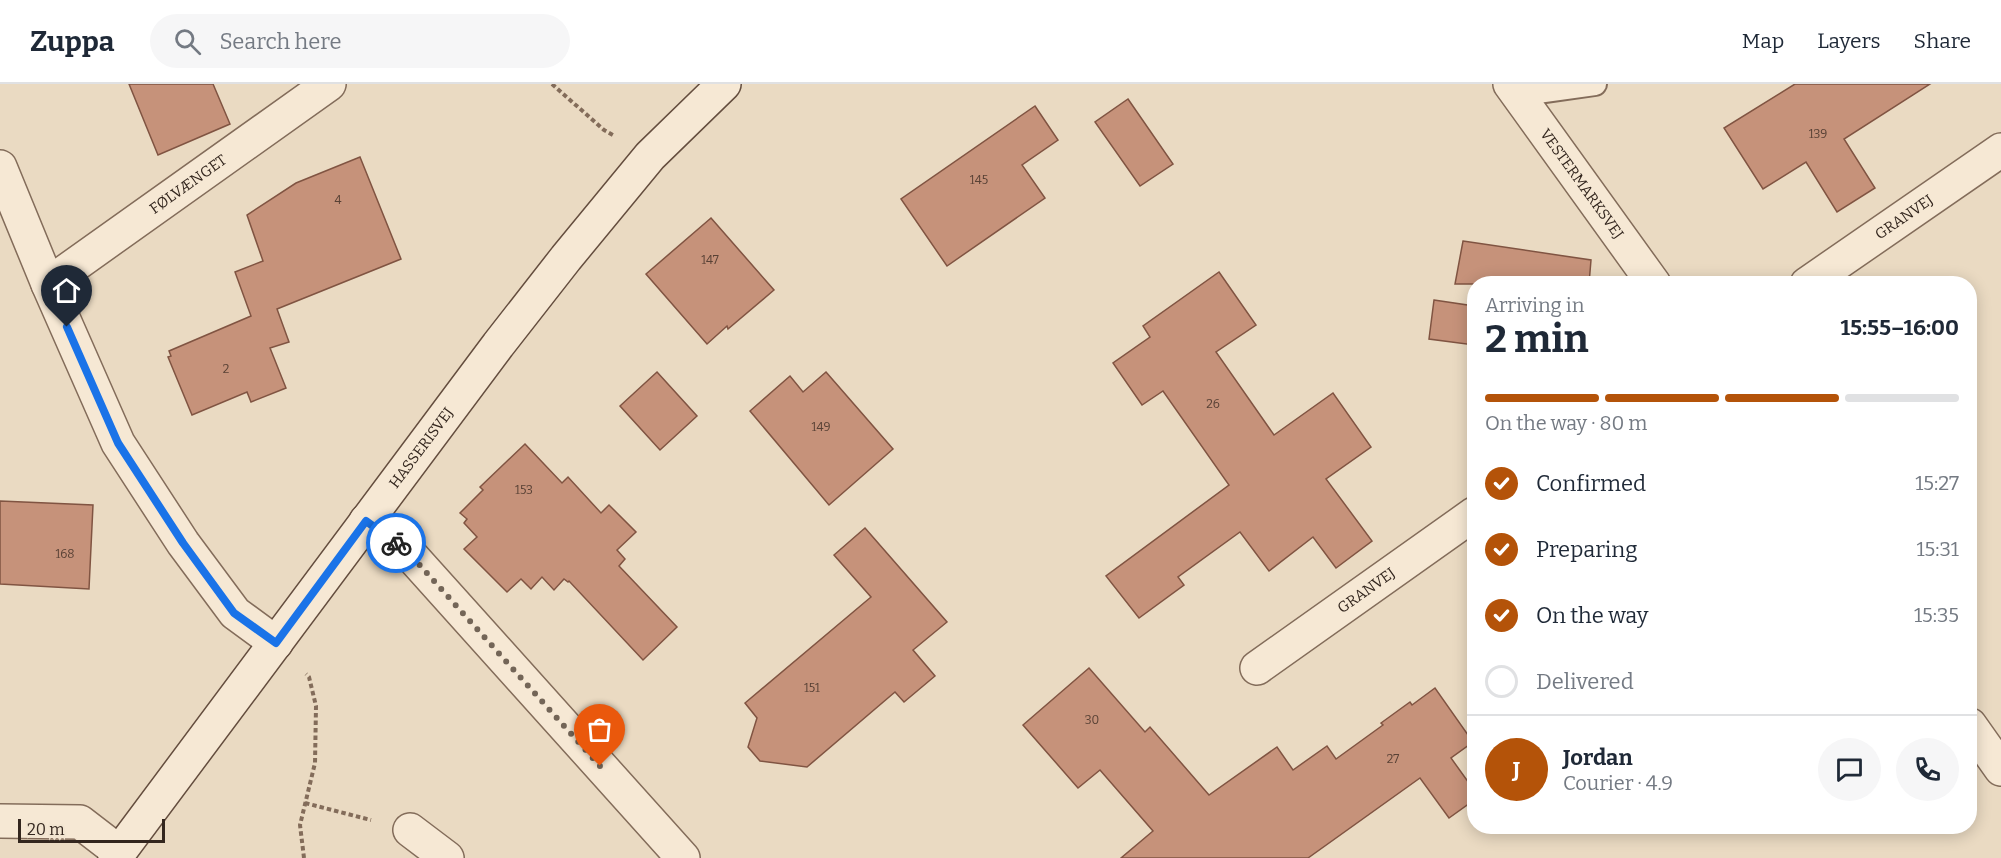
<!DOCTYPE html>
<html lang="en">
<head>
<meta charset="utf-8">
<style>
  :root { --surface:#fff; --page:#f6f6f7; --text:#1f2937; --muted:#747a83; --line:#e0e1e3; --accent:#b45309 }
  body { margin:0; font-family:Bitter,serif; background:var(--page); color:var(--text); height:100vh; display:flex; flex-direction:column; font-size:22px; white-space:nowrap }
  * { box-sizing:border-box; margin:0 }
  p { font-size:20px; color:var(--muted) }
  .icon { flex:none; width:33px; height:33px; fill:none; stroke:currentColor; stroke-width:2; stroke-linecap:round; stroke-linejoin:round }
  .map { position:relative; flex:1; overflow:hidden }
  .sheet { position:absolute; left:1467px; top:192px; width:510px; height:558px; display:flex; flex-direction:column; background:var(--surface); border-radius:24px; box-shadow:0 3px 15px #0003 }
  .sheet>* { flex:none }
  .scale { position:absolute; left:18px; bottom:15px; width:147px; box-sizing:border-box; padding-left:6px; border:3px solid #33261e; border-top:0; font-size:16px; line-height:21px; white-space:nowrap; color:#33261e; -webkit-text-stroke:4px #f2e5d1; paint-order:stroke }
  .pin { position:absolute; display:grid; place-items:center; width:51px; height:51px; color:#fff; margin:-62px -26px; border-radius:50% 50% 50% 0; rotate:-45deg; box-shadow:0 0 6px #0007 }
  .pin .icon { rotate:45deg }
  .courier { position:absolute; display:grid; place-items:center; width:60px; height:60px; margin:-30px; border:4px solid #1a73e8; border-radius:50%; background:#fff; color:#222; box-shadow:0 2px 8px #0007 }
  .head em { font-style:normal; font-weight:700 }
  .head div { display:flex; flex-direction:column-reverse }
  .head { display:flex; align-items:center; justify-content:space-between; height:102px; padding:0 18px }
  h1 { font-size:39px; font-weight:700; line-height:45px }
  .bar { display:grid; grid-template-columns:repeat(4,1fr); gap:9px 6px; align-content:center; height:72px; padding:0 18px }
  .bar i { height:8px; border-radius:4px; background:var(--line) }
  .bar .active { background:var(--accent) }
  .bar p { grid-column:span 4 }
  .line { display:flex; align-items:center; gap:15px; padding:0 18px; border-top:2px solid var(--line) }
  .line div { flex:1 }
  .round { display:grid; place-items:center; flex:none; width:63px; height:63px; border-radius:32px; background:var(--page) }
  ol { padding:0 18px; list-style:none }
  li { display:flex; align-items:center; gap:18px; height:66px }
  li p { margin-inline-start:auto }
  li .icon { padding:6px; border-radius:50%; background:var(--accent); color:#fff; stroke-width:4 }
  li:last-child { color:var(--muted) }
  li i { width:33px; height:33px; border:3px solid var(--line); border-radius:50% }
  header { display:flex; align-items:center; gap:36px; box-sizing:border-box; height:84px; padding:0 30px; background:var(--surface); border-bottom:2px solid var(--line) }
  header strong { font-size:28px }
  nav { display:flex; gap:33px; margin-inline-start:auto; font-size:21px }
  .search { width:420px; height:54px; background:var(--page); display:flex; align-items:center; gap:15px; box-sizing:border-box; padding:0 21px; border-radius:33px; color:var(--muted); font-size:22px }
  .map>svg:first-child { display:block }
</style>
</head>
<body>
<header>
<strong>Zuppa</strong>
<div class="search"><svg class="icon" aria-label="search" viewBox="0 0 24 24"><circle cx="10" cy="10" r="6"/><path d="M15 15l6 6"/></svg>Search here</div>
<nav><a>Map</a><a>Layers</a><a>Share</a></nav>
</header>
<div class="map">
<svg width="2001" height="774" viewBox="0 0 2001 774">
  <rect width="100%" height="100%" fill="#eadac2"/>
  <g fill="#c6927a" stroke="#805442" stroke-width="1.5">
    <path d="M 129,0 L 213,0 L 230,40 L 158,71 Z"/>
    <path d="M 1795,0 L 1930,0 L 1844,55 L 1875,104 L 1837,128 L 1806,78 L 1763,105 L 1724,44 Z"/>
    <path d="M 1128,15 L 1173,80 L 1140,102 L 1095,38 Z"/>
    <path d="M 1035,22 L 1058,56 L 1022,81 L 1045,114 L 947,182 L 901,115 Z"/>
    <path d="M 360,73 L 401,175 L 277,225 L 289,258 L 270,264 L 286,304 L 251,318 L 247,308 L 192,331 L 168,273 L 171,272 L 169,267 L 251,232 L 235,188 L 263,177 L 247,131 L 296,99 Z"/>
    <path d="M 711,134 L 774,206 L 728,245 L 727,242 L 707,260 L 646,190 Z"/>
    <path d="M 1463,157 L 1591,176 L 1589,200 L 1455,200 Z"/>
    <path d="M 1219,188 L 1256,241 L 1216,268 L 1274,351 L 1333,309 L 1371,363 L 1326,395 L 1372,457 L 1336,484 L 1313,453 L 1269,487 L 1240,448 L 1178,493 L 1184,501 L 1139,534 L 1106,492 L 1229,401 L 1163,307 L 1142,321 L 1113,279 L 1150,253 L 1143,242 Z"/>
    <path d="M 1434,216 L 1474,222 L 1474,261 L 1429,255 Z"/>
    <path d="M 657,288 L 697,332 L 660,366 L 620,322 Z"/>
    <path d="M 826,288 L 893,365 L 829,421 L 750,327 L 790,292 L 803,308 Z"/>
    <path d="M 525,360 L 562,399 L 568,393 L 601,429 L 609,421 L 636,448 L 617,466 L 625,475 L 619,482 L 677,543 L 643,576 L 569,497 L 568,498 L 564,495 L 554,506 L 542,493 L 531,505 L 521,495 L 507,508 L 464,465 L 477,453 L 464,439 L 467,435 L 460,429 L 483,406 L 480,403 Z"/>
    <path d="M 0,417 L 93,421 L 89,505 L 0,500 Z"/>
    <path d="M 865,444 L 947,538 L 913,566 L 935,592 L 904,618 L 895,608 L 807,683 L 760,677 L 748,663 L 757,634 L 745,619 L 871,513 L 834,471 Z"/>
    <path d="M 1089,584 L 1145,648 L 1150,643 L 1209,711 L 1277,663 L 1293,686 L 1327,662 L 1336,675 L 1383,641 L 1381,639 L 1410,618 L 1412,621 L 1435,604 L 1473,658 L 1451,674 L 1474,706 L 1474,716 L 1449,734 L 1420,694 L 1308,774 L 1121,774 L 1153,747 L 1100,686 L 1078,704 L 1023,641 Z"/>
  </g>
  <g fill="none" stroke-linecap="round" stroke-linejoin="round">
    <g stroke="#836c5a" stroke-width="26">
      <path id="lane" d="M 1517,11 L 1595,0"/>
    </g>
    <g stroke="#836c5a" stroke-width="36">
      <g id="street">
        <path id="s1" d="M 1510,0 L 1654,200"/>
        <path d="M 0,83 L 48,200 L 118,359 L 183,459 L 235,529 L 276,559"/>
        <path id="s2" d="M 48,200 L 329,0"/>
        <path id="s3" d="M 1807,200 L 2001,66"/>
        <path d="M 366,437 L 408,468 L 683,774"/>
        <path id="s4" d="M 1257,584 L 1474,430"/>
        <path d="M 1970,641 L 2001,685"/>
        <path d="M 0,737 L 80,738 L 119,768"/>
        <path d="M 410,746 L 447,774"/>
      </g>
    </g>
    <g stroke="#644d3e" stroke-width="36">
      <g id="secondary">
        <path id="s5" d="M 115,774 L 498,261 L 566,174 L 650,72 L 724,0"/>
      </g>
    </g>
    <g stroke="#836c5a" stroke-width="4" stroke-dasharray="4.5 3" stroke-linecap="butt">
      <path d="M 552,0 L 604,46 L 613,51"/>
      <path d="M 305,719 L 371,736"/>
      <path d="M 304,774 L 300,741 L 315,679 L 316,622 L 309,593 L 306,590"/>
    </g>
    <use href="#lane" stroke="#f6e8d4" stroke-width="22"/>
    <use href="#street" stroke="#f6e8d4" stroke-width="33"/>
    <use href="#secondary" stroke="#f6e8d4" stroke-width="33"/>
  </g>
  <g fill="none" stroke-linecap="round" stroke-linejoin="round">
    <path stroke="#736557" stroke-width="6" stroke-dasharray="0 10.8" d="M 396,459 L 408,468 L 600,682"/>
    <path stroke="#1a73e8" stroke-width="8" d="M 67,243 L 118,359 L 183,459 L 234,529 L 276,559 L 366,437 L 396,459"/>
  </g>
  <g text-anchor="middle" dominant-baseline="central" stroke-width="6" stroke-linejoin="round" paint-order="stroke">
    <g font-size="12" fill="#584135">
      <text x="1818" y="50">139</text>
      <text x="979" y="96">145</text>
      <text x="338" y="116">4</text>
      <text x="710" y="176">147</text>
      <text x="226" y="285">2</text>
      <text x="1213" y="320">26</text>
      <text x="821" y="343">149</text>
      <text x="524" y="406">153</text>
      <text x="65" y="470">168</text>
      <text x="812" y="604">151</text>
      <text x="1092" y="636">30</text>
      <text x="1393" y="675">27</text>
    </g>
    <g font-size="15" fill="#33261e" stroke="#f2e5d1">
      <text stroke="none"><textPath href="#s2" startOffset="172">FØLVÆNGET</textPath></text>
      <text stroke="none"><textPath href="#s1" startOffset="123">VESTERMARKSVEJ</textPath></text>
      <text stroke="none"><textPath href="#s3" startOffset="118">GRANVEJ</textPath></text>
      <text stroke="none"><textPath href="#s5" startOffset="512">HASSERISVEJ</textPath></text>
      <text stroke="none"><textPath href="#s4" startOffset="134">GRANVEJ</textPath></text>
    </g>
  </g>
</svg>
<div class="scale">20 m</div>
<div class="pin" style="left:600px;top:682px;background:#ea580c"><svg class="icon" aria-label="bag" viewBox="0 0 24 24"><path d="M5 8h14l-1 12H6zM9 8a3 3 0 0 1 6 0"/></svg></div>
<div class="pin" style="left:67px;top:243px;background:#1f2937"><svg class="icon" aria-label="home" viewBox="0 0 24 24"><path d="M3 11l9-7 9 7M6 9v11h12V9"/></svg></div>
<div class="courier" style="left:396px;top:459px"><svg class="icon" aria-label="bike" viewBox="0 0 24 24"><circle cx="6" cy="16" r="4"/><circle cx="18" cy="16" r="4"/><path d="M6 16l4-8h5l3 8M10 8l3 8H6M13 5h3"/></svg></div>
<section class="sheet">
<div class="head"><div><h1>2 min</h1><p>Arriving in</p></div><em>15:55–16:00</em></div>
<div class="bar"><i class="active"></i><i class="active"></i><i class="active"></i><i></i><p>On the way · 80 m</p></div>
<ol>
<li><svg class="icon" aria-label="check" viewBox="0 0 24 24"><path d="M5 12l5 5 9-10"/></svg>Confirmed<p>15:27</p></li>
<li><svg class="icon" aria-label="check" viewBox="0 0 24 24"><path d="M5 12l5 5 9-10"/></svg>Preparing<p>15:31</p></li>
<li><svg class="icon" aria-label="check" viewBox="0 0 24 24"><path d="M5 12l5 5 9-10"/></svg>On the way<p>15:35</p></li>
<li><i></i>Delivered</li>
</ol>
<div class="line" style="height:108px"><b class="round" style="background:var(--accent);color:#fff">J</b><div><b>Jordan</b><p>Courier · 4.9</p></div><a class="round"><svg class="icon" aria-label="chat" viewBox="0 0 24 24"><path d="M4 5h16v11H9l-5 4z"/></svg></a><a class="round"><svg class="icon" aria-label="phone" viewBox="0 0 24 24"><path d="M5 4h4l2 5-3 2q2 4 5 5l2-3 5 2v4C11 20 4 13 5 4z"/></svg></a></div>
</section>
</div>
</body>
</html>
